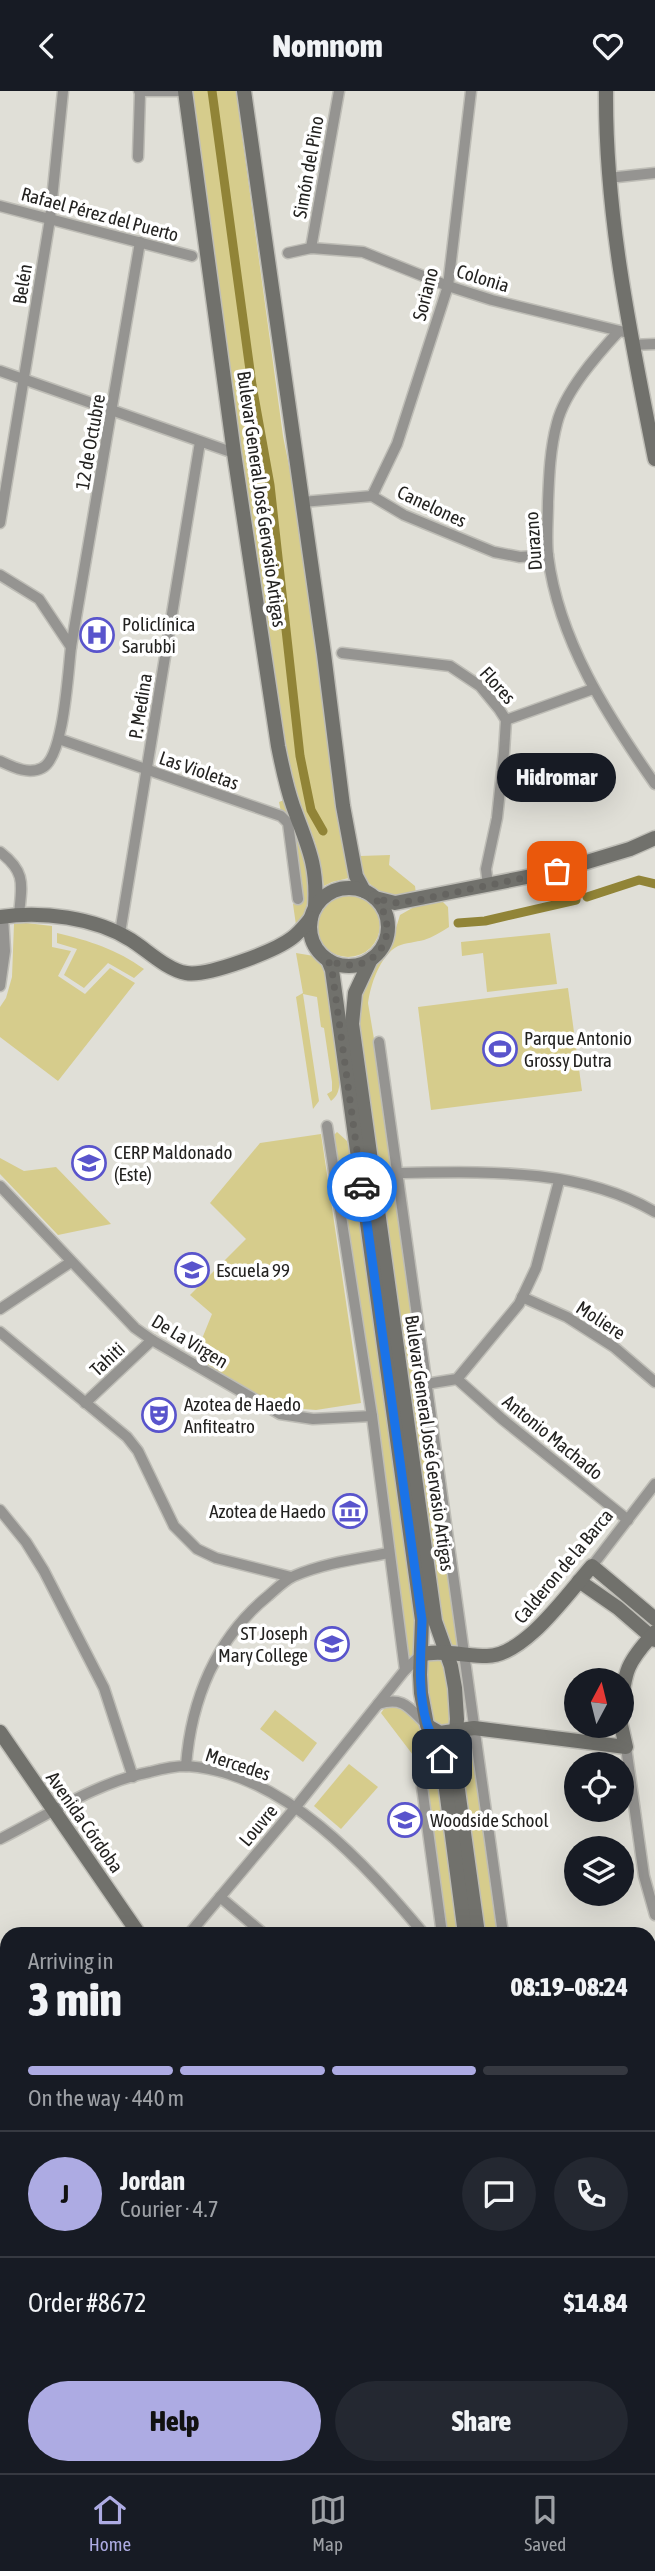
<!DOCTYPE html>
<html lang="en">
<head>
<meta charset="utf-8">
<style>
  :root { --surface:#171b24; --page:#242831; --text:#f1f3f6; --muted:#9ea1a6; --line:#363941; --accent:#adabe3 }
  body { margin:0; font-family:"Asap Condensed",sans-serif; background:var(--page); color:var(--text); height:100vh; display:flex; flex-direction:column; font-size:26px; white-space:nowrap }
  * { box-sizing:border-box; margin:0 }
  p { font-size:23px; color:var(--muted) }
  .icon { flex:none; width:38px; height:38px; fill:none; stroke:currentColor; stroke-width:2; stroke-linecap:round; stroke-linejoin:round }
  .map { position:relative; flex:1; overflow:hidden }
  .panel { position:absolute; left:0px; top:1836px; width:656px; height:548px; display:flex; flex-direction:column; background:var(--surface); border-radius:21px 21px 0 0; box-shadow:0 7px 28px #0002 }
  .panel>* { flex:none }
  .needle { width:46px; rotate:7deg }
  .tools { position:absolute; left:564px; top:1577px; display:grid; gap:14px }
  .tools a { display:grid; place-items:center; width:70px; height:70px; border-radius:50%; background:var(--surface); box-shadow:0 7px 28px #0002; font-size:35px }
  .pin { position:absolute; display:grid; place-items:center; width:60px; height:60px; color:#fff; margin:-30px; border-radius:14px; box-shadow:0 4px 10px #0006 }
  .courier { position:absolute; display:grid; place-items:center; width:70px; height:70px; margin:-35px; border:5px solid #1a73e8; border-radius:50%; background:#fff; color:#222; box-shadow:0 2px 9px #0007 }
  .bubble { position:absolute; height:49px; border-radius:24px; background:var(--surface); box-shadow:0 7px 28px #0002; font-size:23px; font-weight:800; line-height:49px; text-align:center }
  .headline em { font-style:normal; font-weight:800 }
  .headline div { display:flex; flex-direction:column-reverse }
  .headline { display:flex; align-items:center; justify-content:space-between; height:119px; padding:0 28px }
  h1 { font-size:46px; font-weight:800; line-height:52px }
  .bar { display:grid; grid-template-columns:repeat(4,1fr); gap:10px 7px; align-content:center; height:84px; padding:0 28px }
  .bar i { height:9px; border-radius:5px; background:var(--line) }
  .bar .on { background:var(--accent) }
  .bar p { grid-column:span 4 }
  .line { display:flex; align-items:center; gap:18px; padding:0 28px; border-top:2px solid var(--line) }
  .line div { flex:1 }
  .round { display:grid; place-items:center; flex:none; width:74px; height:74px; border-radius:37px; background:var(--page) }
  .primary-button { display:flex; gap:14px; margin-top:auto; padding:14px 28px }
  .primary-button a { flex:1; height:80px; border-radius:42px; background:var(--accent); color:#111; font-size:28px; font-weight:800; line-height:80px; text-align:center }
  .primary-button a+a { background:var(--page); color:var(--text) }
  header { display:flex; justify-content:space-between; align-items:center; height:91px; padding:0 28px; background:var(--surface); font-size:32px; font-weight:800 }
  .menu { display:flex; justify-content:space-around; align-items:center; height:98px; border-top:2px solid var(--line); background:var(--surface); font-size:19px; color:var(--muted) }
  .menu a { display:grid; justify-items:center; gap:4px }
  .menu .on { color:var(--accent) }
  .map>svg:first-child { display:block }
</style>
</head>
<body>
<header><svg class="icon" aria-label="back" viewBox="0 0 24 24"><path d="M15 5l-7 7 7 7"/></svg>Nomnom<svg class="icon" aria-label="heart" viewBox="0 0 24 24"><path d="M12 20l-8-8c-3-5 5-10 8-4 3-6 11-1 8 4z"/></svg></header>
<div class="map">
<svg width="655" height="2382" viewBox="0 0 655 2382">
  <rect width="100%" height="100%" fill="#e0dfd7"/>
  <g fill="#d6cc8c">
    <path d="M 191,0 L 236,0 L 283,345 L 300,430 L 349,787 L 332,791 L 324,795 L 315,751 L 290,694 L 217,196 Z"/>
    <path d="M 284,709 C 307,760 322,787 297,841 L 293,813 L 304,809 L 294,735 L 289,725 L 281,721 L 279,711 Z"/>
    <path d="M 390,764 L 389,774 L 415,795 L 416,803 L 387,806 C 368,791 361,791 360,765 Z"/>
    <circle cx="348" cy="834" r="32"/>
    <path d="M 441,809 L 448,816 L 449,836 C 441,841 433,846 424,849 C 416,851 405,852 398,855 C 380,864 370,895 368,912 L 389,1038 L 461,1558 L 457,1559 L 449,1551 L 440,1528 L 357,934 L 359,908 L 374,875 L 391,853 L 400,824 L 414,816 Z"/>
    <path d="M 26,832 L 52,835 L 52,856 L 71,860 L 58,885 L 85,903 L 110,877 L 135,892 L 58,990 L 0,946 L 0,916 L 6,907 L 12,886 L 14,833 Z"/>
    <path d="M 57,842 C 90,850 116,858 144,878 L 134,887 L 108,872 L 84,897 L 64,884 L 77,858 L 57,852 Z"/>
    <path d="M 550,842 L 557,893 L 487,901 L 483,862 L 462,865 L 461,851 Z"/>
    <path d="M 296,862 L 314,865 L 328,880 L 338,955 C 333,972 348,998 331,1010 L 327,1003 L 332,1000 L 332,991 L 324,937 L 321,936 L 317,906 L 303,903 L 319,1010 L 313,1018 L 296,906 L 303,902 Z"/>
    <path d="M 568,897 L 582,1000 L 431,1019 L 418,916 Z"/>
    <path d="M 337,1041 L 347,1050 L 350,1060 L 418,1526 L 414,1565 L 406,1565 L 334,1044 Z"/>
    <path d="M 321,1043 L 361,1312 L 316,1319 L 279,1316 L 221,1283 L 195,1265 L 212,1223 L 190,1204 L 246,1148 L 210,1112 L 260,1052 Z"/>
    <path d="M 0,1067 L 24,1080 L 56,1076 L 111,1133 L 58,1144 L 0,1083 Z"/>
    <path d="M 431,1568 L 441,1568 L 447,1576 L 450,1635 L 442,1637 L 432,1630 L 425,1591 L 425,1573 Z"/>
    <path d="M 397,1613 L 421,1632 L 438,1677 L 462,1843 L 446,1843 L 428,1703 L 428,1681 L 421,1682 L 416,1668 L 381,1622 L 386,1615 Z"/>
    <path d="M 275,1619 L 317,1652 L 303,1671 L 260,1638 Z"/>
    <path d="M 471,1642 L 498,1843 L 483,1843 L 459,1681 L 462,1647 Z"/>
    <path d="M 349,1673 L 378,1696 L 341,1738 L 314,1715 Z"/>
  </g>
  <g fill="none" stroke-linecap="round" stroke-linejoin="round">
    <g stroke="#918437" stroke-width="9">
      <path d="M 212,0 L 252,294 L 270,394 L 300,665 L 311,719 L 323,740"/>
      <path d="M 587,806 L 639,789 L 655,793"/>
      <path d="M 458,832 L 485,830 L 576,809"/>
    </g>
    <g stroke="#bebdb6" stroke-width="13">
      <g id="street">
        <path d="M 139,0 L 185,0"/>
        <path d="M 138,66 L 140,2"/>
        <path d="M 608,87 L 655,82"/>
        <path d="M 0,115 L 192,165"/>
        <path d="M 311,157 L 339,0"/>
        <path d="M 288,162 L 311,157 L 363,161 L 448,195 L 492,209 L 624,241"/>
        <path d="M 619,240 C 597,264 565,300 557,332 C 550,358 549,385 548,411 C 548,429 546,447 548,465 C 559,550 607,624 655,693"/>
        <path d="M 632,254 L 655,253"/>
        <path d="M 0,280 L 234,362"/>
        <path d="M 372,405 L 397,353 L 448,195 L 471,0"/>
        <path d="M 302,411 L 372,405 L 404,424 L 494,461 L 520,466 L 548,464"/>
        <path d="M 0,432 L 50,128 L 63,0"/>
        <path d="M 0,484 L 39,508 L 71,556 C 68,580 64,667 42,677 C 28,684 13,676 0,670"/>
        <path d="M 71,556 L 140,151"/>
        <path d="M 342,562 L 450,575 L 480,595 L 499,618 L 506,629 L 504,661 L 497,727 L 486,778 L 488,794"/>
        <path d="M 506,629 L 593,598"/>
        <path d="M 59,648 L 281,725 L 288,732 L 298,808"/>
        <path d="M 0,761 C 26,781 22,793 19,823"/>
        <path d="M 120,842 L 200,351"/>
        <path d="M 0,895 L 5,860 L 3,826"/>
        <path d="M 379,951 L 503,1843"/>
        <path d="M 327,1035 L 372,1325 L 405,1579"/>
        <path d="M 397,1082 C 482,1081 579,1076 655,1121"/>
        <path d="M 0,1095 L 135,1237 L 152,1249 L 280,1323 L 313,1328 L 372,1325"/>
        <path d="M 522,1206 L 567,1226 L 614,1256 L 655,1291"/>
        <path d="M 0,1218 L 71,1171"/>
        <path d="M 0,1241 L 127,1346 L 138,1360 L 174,1435 L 197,1458 L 216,1467 L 291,1486"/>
        <path d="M 457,1288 L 502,1328 L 628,1429"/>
        <path d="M 426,1293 L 457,1288 L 519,1213 L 536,1177 L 559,1090"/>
        <path d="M 85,1312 L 152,1249"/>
        <path d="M 0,1419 L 26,1451 L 44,1480 L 104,1597 L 133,1686"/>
        <path d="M 592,1475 L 655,1393"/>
        <path d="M 378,1613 C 404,1605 409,1617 427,1634"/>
        <path d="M 626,1656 L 644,1785 L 655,1824"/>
        <path d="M 186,1675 C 191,1609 216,1547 268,1505 C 276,1498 285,1489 294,1485 C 324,1472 357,1468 389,1462"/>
        <path d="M 426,1684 L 422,1696 L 442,1843"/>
        <path d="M 0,1748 C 48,1724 97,1691 150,1681 C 161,1678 176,1675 187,1675 C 284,1681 366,1774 424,1843"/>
        <path d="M 220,1806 L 264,1843"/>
        <path d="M 189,1843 L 295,1717 L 405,1579 L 421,1564"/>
        <path d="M 0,1933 L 7,1936"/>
        <path d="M 649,1935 L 655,1929"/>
        <path d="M 0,2008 L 7,2004"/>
        <path d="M 0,2287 L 7,2295"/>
        <path d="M 61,2376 L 65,2382"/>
        <path d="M 186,2376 L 190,2382"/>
        <path d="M 331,2376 L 335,2382"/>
        <path d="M 99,2382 L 119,2376"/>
      </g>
    </g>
    <g stroke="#bebdb6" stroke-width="17">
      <g id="secondary">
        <path d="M 185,0 L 234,362 L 278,655 C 282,675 286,695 293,715 C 307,754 318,773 315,816"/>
        <path d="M 244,0 L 324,563 L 343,715 L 356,785 L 364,800"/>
        <path d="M 606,0 C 605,124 631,247 655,368"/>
        <circle cx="349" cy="836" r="39"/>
        <path d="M 375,807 L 395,812 L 557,780 L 630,758 L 655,747"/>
        <path d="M 0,826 C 42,820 94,826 131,849 C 147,859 167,879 186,882 C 207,886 275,860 292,847 C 300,841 305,834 311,827"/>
        <path d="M 371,868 L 355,902 L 352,933 L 435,1530 L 451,1575 L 455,1597 L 457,1628 L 454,1670 L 478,1843"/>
        <path d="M 328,869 L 332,879 L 422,1529 L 420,1584 L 421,1602 L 427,1634 L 442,1668 L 465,1843"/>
        <path d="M 579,1490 L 618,1517 L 655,1549"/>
        <path d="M 421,1564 C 435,1558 468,1565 486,1565 C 524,1566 568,1502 592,1475 L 655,1528"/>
        <path d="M 621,1620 C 624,1580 627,1571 655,1541"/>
        <path d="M 428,1635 L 440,1642 L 474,1637 L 626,1656 L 621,1634"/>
        <path d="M 0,1641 L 139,1843"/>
        <path d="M 649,2276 L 655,2272"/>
        <path d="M 649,2294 L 655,2290"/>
        <path d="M 508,2376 L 512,2382"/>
        <path d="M 534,2376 L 535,2382"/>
        <path d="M 544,2376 L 545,2382"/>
        <path d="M 568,2376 L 569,2382"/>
      </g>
    </g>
    <use href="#street" stroke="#959491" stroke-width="10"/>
    <use href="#secondary" stroke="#71716c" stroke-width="14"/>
  </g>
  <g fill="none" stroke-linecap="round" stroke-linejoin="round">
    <path stroke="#656460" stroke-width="7" stroke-dasharray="0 12.6" d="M 362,1096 L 332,879 L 328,869 C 372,889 406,845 375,807 L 395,812 L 418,809 L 557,780"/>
    <path stroke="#1a73e8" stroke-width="9" d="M 362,1096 L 422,1529 C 421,1564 417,1599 427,1633 C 431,1645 438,1655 442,1668"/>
  </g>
  <defs>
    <g id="hospital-ring" transform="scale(1.75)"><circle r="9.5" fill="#fff" stroke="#5954cc" stroke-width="1.5"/><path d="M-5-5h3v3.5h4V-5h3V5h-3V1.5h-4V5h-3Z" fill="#5954cc"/></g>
    <g id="stadium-ring" transform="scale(1.75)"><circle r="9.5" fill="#fff" stroke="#5954cc" stroke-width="1.5"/><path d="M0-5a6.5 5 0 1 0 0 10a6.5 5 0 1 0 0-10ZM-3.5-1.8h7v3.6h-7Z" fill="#5954cc"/></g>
    <g id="university-ring" transform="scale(1.75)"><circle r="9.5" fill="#fff" stroke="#5954cc" stroke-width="1.5"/><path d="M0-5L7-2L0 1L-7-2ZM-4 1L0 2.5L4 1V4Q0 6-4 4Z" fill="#5954cc"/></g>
    <g id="school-ring" transform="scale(1.75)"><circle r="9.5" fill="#fff" stroke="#5954cc" stroke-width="1.5"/><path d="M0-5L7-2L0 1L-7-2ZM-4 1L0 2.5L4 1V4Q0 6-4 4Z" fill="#5954cc"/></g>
    <g id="theatre-ring" transform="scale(1.75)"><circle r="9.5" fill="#fff" stroke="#5954cc" stroke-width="1.5"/><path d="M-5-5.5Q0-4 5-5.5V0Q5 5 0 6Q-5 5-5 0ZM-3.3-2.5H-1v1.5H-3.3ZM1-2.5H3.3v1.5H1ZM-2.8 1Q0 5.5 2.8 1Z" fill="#5954cc"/></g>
    <g id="museum-ring" transform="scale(1.75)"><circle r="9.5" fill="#fff" stroke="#5954cc" stroke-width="1.5"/><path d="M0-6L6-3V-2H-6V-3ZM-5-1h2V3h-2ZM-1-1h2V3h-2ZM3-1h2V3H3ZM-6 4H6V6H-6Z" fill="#5954cc"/></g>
  </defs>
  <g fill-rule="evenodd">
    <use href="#hospital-ring" x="97" y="544"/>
    <use href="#stadium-ring" x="500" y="958"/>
    <use href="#university-ring" x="89" y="1072"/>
    <use href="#school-ring" x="192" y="1179"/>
    <use href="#theatre-ring" x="159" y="1324"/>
    <use href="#museum-ring" x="350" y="1420"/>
    <use href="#school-ring" x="332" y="1553"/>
    <use href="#school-ring" x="405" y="1729"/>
  </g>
  <g text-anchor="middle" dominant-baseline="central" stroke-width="7" stroke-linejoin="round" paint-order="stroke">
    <g font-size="19" fill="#232220" stroke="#fff">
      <text transform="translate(308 76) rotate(-80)">Simón del Pino</text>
      <text transform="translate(100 123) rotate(15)">Rafael Pérez del Puerto</text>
      <text transform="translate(483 187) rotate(17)">Colonia</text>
      <text transform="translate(22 193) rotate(-81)">Belén</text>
      <text transform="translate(425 203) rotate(-76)">Soriano</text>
      <text transform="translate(90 351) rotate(-80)">12 de Octubre</text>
      <text transform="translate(262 408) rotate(82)">Bulevar General José Gervasio Artigas</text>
      <text transform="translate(432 415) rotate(25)">Canelones</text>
      <text transform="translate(533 450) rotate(-94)">Durazno</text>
      <text transform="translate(498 594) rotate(48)">Flores</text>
      <text transform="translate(140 615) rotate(-81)">P. Medina</text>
      <text transform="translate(199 679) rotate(19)">Las Violetas</text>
      <text transform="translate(601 1229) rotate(33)">Moliere</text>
      <text transform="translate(190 1250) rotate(31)">De La Virgen</text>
      <text transform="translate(107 1268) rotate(-43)">Tahiti</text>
      <text transform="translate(553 1346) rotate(39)">Antonio Machado</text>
      <text transform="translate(430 1352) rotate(82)">Bulevar General José Gervasio Artigas</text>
      <text transform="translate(563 1475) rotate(-50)">Calderon de la Barca</text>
      <text transform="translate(238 1673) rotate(18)">Mercedes</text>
      <text transform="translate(85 1731) rotate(55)">Avenida Córdoba</text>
      <text transform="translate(258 1734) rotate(-50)">Louvre</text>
    </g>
    <g font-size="19" fill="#232220" stroke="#fff" text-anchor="start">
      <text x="122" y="533">Policlínica<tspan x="122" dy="22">Sarubbi</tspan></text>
      <text x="524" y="947">Parque Antonio<tspan x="524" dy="22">Grossy Dutra</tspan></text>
      <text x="114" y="1061">CERP Maldonado<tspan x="114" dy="22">(Este)</tspan></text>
      <text x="216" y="1179">Escuela 99</text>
      <text x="184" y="1313">Azotea de Haedo<tspan x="184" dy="22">Anfiteatro</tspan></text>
      <text x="326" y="1420" text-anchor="end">Azotea de Haedo</text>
      <text x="308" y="1542" text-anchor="end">ST Joseph<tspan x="308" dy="22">Mary College</tspan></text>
      <text x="430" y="1729">Woodside School</text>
    </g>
  </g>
</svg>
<div class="tools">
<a><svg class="needle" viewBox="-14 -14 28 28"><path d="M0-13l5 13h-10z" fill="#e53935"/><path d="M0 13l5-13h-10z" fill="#9ea1a6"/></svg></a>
<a><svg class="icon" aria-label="locate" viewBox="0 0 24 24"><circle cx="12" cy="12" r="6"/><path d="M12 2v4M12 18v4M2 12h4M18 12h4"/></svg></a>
<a><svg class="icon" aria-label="layers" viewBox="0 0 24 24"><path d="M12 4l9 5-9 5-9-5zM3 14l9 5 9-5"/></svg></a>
</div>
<div class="pin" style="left:557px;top:780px;background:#ea580c"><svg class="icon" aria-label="bag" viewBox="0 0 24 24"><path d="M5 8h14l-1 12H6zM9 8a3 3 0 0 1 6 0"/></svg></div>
<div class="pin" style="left:442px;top:1668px;background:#1f2937"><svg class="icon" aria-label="home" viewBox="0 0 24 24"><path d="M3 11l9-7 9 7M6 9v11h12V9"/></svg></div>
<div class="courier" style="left:362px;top:1096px"><svg class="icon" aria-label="car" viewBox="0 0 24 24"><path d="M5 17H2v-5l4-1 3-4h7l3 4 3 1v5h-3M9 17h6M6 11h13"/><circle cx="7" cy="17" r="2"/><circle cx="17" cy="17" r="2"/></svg></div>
<div class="bubble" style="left:497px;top:662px;width:119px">Hidromar</div>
<section class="panel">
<div class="headline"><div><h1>3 min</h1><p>Arriving in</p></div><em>08:19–08:24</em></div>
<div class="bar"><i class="on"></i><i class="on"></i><i class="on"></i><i></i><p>On the way · 440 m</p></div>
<div class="line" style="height:126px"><b class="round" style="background:var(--accent);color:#111">J</b><div><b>Jordan</b><p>Courier · 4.7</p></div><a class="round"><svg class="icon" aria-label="chat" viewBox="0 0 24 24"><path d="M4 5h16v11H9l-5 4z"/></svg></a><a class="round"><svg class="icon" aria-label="phone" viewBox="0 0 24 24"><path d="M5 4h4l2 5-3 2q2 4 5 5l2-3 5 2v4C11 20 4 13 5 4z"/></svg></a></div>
<div class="line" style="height:91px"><div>Order #8672</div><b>$14.84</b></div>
<div class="primary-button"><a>Help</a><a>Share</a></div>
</section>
</div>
<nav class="menu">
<a class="on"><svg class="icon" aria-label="home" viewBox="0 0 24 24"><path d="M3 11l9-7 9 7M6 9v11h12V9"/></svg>Home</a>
<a><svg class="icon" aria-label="map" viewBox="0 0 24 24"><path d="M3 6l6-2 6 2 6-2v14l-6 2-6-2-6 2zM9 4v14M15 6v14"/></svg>Map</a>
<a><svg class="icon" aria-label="saved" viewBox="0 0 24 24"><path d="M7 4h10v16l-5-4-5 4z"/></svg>Saved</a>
</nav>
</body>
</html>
